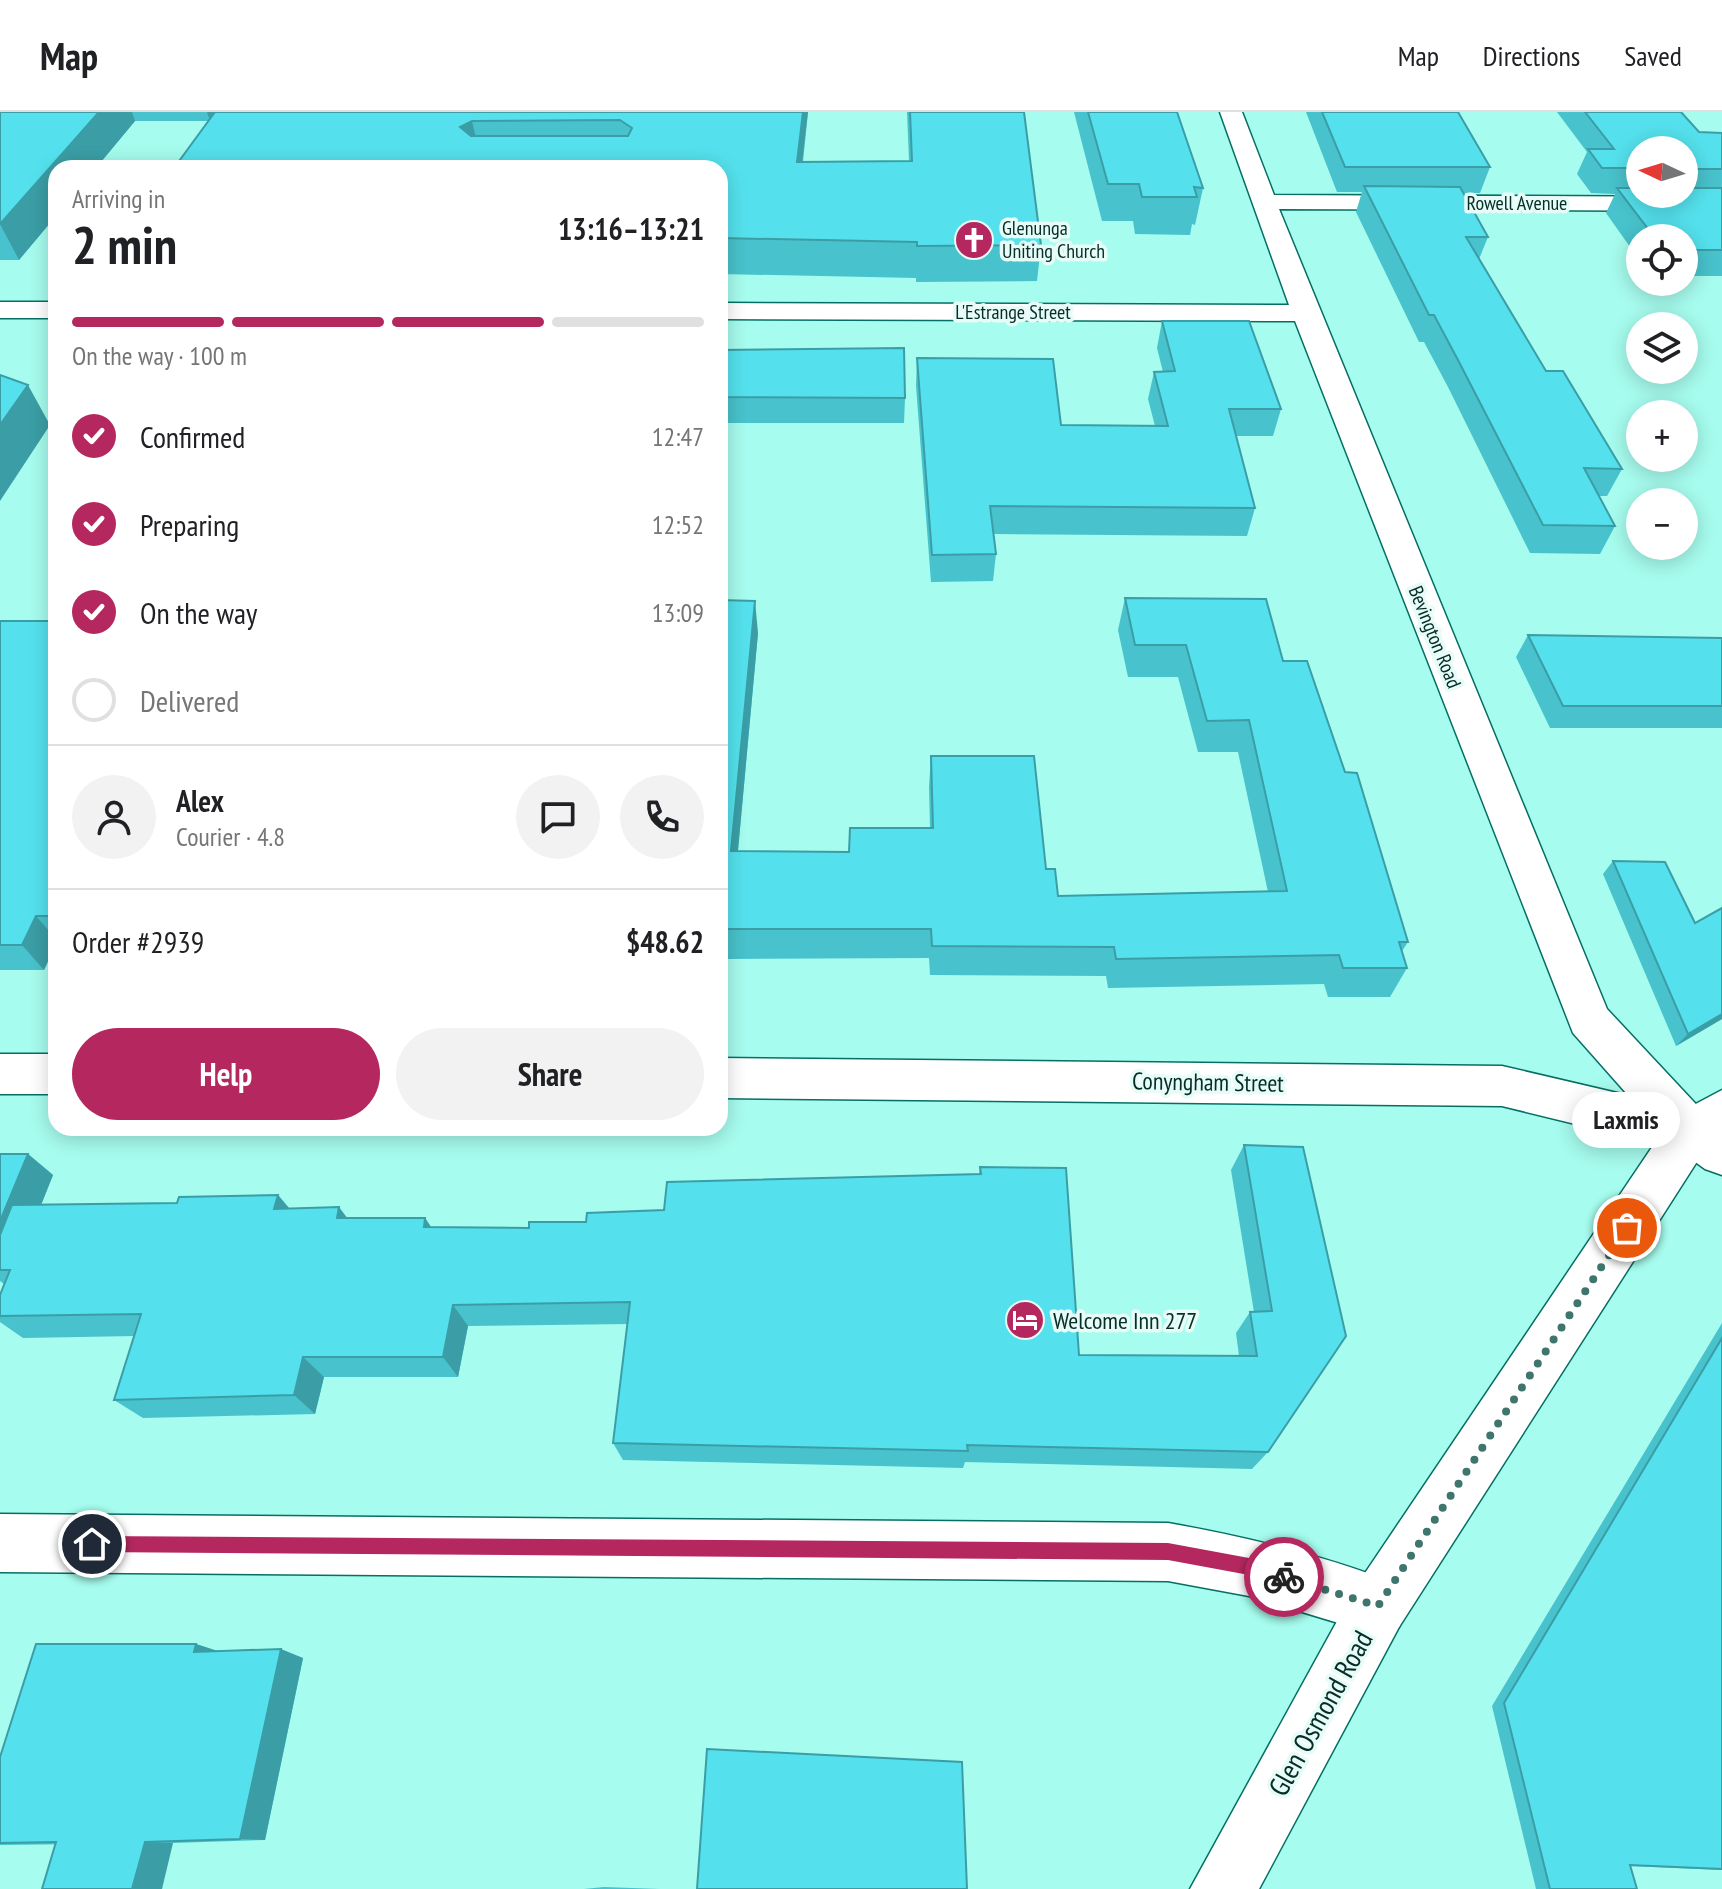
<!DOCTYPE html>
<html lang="en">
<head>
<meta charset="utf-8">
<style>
  :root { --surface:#fff; --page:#f2f2f2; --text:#202124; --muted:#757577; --line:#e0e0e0; --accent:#b5285f }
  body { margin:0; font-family:"PT Sans Narrow",sans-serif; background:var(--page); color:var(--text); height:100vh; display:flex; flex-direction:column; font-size:30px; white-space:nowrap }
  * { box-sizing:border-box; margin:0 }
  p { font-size:26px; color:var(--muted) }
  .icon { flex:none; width:44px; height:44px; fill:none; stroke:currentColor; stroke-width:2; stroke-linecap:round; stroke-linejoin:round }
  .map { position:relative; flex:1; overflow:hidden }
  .panel { position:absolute; left:48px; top:48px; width:680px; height:976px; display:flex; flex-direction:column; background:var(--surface); border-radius:24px; box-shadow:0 4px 20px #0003 }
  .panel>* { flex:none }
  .needle { width:52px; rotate:274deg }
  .tools { position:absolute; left:1626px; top:24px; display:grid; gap:16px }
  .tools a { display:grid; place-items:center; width:72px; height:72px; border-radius:50%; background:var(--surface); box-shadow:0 4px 20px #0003; font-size:40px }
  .pin { position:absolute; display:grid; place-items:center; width:68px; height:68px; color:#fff; margin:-34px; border:4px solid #fff; border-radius:50%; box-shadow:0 2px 8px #0007 }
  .courier { position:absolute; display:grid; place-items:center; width:80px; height:80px; margin:-40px; border:6px solid #b5285f; border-radius:50%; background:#fff; color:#222; box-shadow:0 2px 10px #0007 }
  .bubble { position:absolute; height:56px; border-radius:28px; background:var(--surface); box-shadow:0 4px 20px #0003; font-size:26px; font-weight:700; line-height:56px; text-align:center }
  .overview em { font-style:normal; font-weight:700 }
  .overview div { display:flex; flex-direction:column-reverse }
  .overview { display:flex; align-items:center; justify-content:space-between; height:136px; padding:0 24px }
  h1 { font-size:52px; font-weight:700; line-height:60px }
  .bar { display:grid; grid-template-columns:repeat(4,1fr); gap:12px 8px; align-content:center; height:96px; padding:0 24px }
  .bar i { height:10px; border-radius:6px; background:var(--line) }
  .bar .active { background:var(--accent) }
  .bar p { grid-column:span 4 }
  .line { display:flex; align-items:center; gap:20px; padding:0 24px; border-top:2px solid var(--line) }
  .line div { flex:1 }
  .round { display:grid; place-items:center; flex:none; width:84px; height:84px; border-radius:42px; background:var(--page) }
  ol { padding:0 24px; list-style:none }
  li { display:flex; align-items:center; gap:24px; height:88px }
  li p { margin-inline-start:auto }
  li .icon { padding:8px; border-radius:50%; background:var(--accent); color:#fff; stroke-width:4 }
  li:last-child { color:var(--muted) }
  li i { width:44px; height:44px; border:4px solid var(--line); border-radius:50% }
  .cta { display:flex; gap:16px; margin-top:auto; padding:16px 24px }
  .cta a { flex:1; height:92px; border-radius:48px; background:var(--accent); color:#fff; font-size:32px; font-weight:700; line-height:92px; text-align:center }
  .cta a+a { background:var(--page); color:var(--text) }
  header { display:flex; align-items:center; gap:48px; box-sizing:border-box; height:112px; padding:0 40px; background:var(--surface); border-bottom:2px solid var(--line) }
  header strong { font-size:38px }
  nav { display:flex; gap:44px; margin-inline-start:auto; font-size:28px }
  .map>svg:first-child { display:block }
</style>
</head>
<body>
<header>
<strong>Map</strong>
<nav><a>Map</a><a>Directions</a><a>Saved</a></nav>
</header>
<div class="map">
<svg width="1722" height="1777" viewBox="0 0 1722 1777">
  <rect width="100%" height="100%" fill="#a6fcee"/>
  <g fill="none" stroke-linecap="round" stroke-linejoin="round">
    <g stroke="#056f64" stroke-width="3">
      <g id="minor">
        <path d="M 1220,0 L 1242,0 L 1274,83 L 1722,85 L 1722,99 L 1279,97 L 1607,897 L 1707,1004 L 1722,1015 L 1722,1063 L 1705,1057 L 1673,1034 L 1573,921 L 1295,209 L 720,207 L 720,191 L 1289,193 Z"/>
        <rect x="0" y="190" width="56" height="16"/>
        <path d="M 0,1402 L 1168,1411 C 1246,1425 1325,1443 1399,1473 L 1407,1494 L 1399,1515 L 1378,1523 L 1249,1484 L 1168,1469 L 0,1460 Z"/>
      </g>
    </g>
    <g stroke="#056f64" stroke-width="3">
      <g id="tertiary">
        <rect x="0" y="942" width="56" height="40"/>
        <path d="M 720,946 L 1502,954 L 1690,998 L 1707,1004 L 1714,1019 L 1707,1034 L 1690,1040 L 1502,994 L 720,986 Z"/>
      </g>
    </g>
    <g stroke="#056f64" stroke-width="3">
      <path id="trunk" d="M 1722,978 L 1722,1023 L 1707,1034 L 1399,1515 L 1259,1777 L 1190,1777 L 1357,1473 L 1673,1004 Z"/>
    </g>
    <use href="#minor" fill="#fff" fill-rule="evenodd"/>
    <use href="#tertiary" fill="#fff" fill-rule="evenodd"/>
    <use href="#trunk" fill="#fff" fill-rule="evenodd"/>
  </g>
  <g fill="#48c2cc" fill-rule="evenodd">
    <path d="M 0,0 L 808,0 L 803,50 L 909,49 L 907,0 L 1024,0 L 1041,133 L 1037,169 L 916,170 L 916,166 L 720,162 L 720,56 L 209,9 L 135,9 L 19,148 L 0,148 Z"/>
    <path d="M 1074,0 L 1177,0 L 1203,76 L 1195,113 L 1192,112 L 1190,123 L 1135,122 L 1133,109 L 1102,109 Z"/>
    <path d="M 1306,0 L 1458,0 L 1490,55 L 1480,81 L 1463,81 L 1488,125 L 1479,147 L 1546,259 L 1622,357 L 1607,384 L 1599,384 L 1615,414 L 1600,442 L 1530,441 L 1448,275 L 1424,230 L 1419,230 L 1356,100 L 1362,80 L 1337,80 Z"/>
    <path d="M 1557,0 L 1681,0 L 1699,20 L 1722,21 L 1722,164 L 1684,164 L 1684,126 L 1640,126 L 1640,149 L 1606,101 L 1615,82 L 1591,81 L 1577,62 L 1587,40 ZM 1640,38 L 1684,38 L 1684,82 L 1640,82 Z"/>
    <path d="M 1162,209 L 1281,297 L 1273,324 L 1236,324 L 1255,396 L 1247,424 L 994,422 L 996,442 L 993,469 L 931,470 L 916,274 L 917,246 L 1061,313 L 1155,314 L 1148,287 L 1154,260 L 1163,260 L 1157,236 Z"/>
    <path d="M 720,238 L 905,286 L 904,311 L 720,311 Z"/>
    <path d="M 1125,486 L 1283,549 L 1345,660 L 1408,830 L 1402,839 L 1407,856 L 1390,885 L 1328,885 L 1324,872 L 1108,876 L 1106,864 L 930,863 L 929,846 L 728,847 L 725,880 L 720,880 L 720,488 L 758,521 L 738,739 L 849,740 L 930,716 L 929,675 L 931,644 L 1046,757 L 1058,784 L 1268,780 L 1238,640 L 1198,640 L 1178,565 L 1128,565 L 1118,518 Z"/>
    <path d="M 0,509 L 56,509 L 56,832 L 44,858 L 0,858 Z"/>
    <path d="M 1528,523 L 1722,526 L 1722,616 L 1550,616 L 1516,545 Z"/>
    <path d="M 1613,749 L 1695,811 L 1722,796 L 1722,907 L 1676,934 L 1603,762 Z"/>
    <path d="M 1244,1033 L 1303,1035 L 1268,1340 L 1252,1357 L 965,1350 L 963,1356 L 623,1348 L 613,1331 L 628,1212 L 468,1214 L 458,1265 L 324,1265 L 315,1302 L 143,1306 L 114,1288 L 135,1224 L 23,1226 L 0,1210 L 0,1183 L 4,1172 L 0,1169 L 0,1042 L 28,1042 L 53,1063 L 41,1093 L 177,1091 L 278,1083 L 289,1096 L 347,1106 L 425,1106 L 431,1115 L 529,1116 L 586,1110 L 664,1098 L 979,1062 L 980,1055 L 1079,1243 L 1239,1244 L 1236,1221 L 1250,1200 L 1254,1200 L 1231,1058 Z"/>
    <path d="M 1722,1211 L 1722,1758 L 1630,1754 L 1637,1777 L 1536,1777 L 1492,1594 Z"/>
    <path d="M 196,1532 L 216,1539 L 303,1546 L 265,1728 L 173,1731 L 0,1733 L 0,1645 Z"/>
    <path d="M 604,1775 L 660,1777 L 584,1777 Z"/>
  </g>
  <g fill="#3b9ea6">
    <path d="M 99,0 L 132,0 L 135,9 L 96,56 L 56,56 L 56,104 L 19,148 L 0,112 Z"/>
    <path d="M 207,0 L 218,0 L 210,9 Z"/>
    <path d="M 803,0 L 808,0 L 798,85 L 797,50 Z"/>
    <path d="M 472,9 L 480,43 L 460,15 Z"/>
    <path d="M 28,273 L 50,313 L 0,389 L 0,313 Z"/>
    <path d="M 755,489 L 758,521 L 735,770 L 731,739 Z"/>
    <path d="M 36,804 L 56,827 L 56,832 L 44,858 L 22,833 Z"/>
    <path d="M 724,817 L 728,847 L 725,880 L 721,851 Z"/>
    <path d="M 1722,902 L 1722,907 L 1676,934 L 1688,922 Z"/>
    <path d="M 28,1042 L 53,1063 L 15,1158 L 0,1147 L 0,1109 Z"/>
    <path d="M 278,1083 L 298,1107 L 274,1097 Z"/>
    <path d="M 339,1095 L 357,1119 L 337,1106 Z"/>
    <path d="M 425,1106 L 441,1130 L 424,1115 Z"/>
    <path d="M 453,1193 L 468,1214 L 458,1265 L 443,1245 Z"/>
    <path d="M 303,1245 L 324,1265 L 315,1302 L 294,1283 Z"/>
    <path d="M 196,1532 L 221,1540 L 194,1540 Z"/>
    <path d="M 281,1537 L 303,1546 L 265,1728 L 240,1727 Z"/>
    <path d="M 145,1730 L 173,1731 L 162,1777 L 132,1777 Z"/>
  </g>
  <g fill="#54e1ed" stroke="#3b9ea6" stroke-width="2" fill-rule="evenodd">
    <path d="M 0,0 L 99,0 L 0,112 Z"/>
    <path d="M 215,0 L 803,0 L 797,50 L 912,49 L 910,0 L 1024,0 L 1041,133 L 917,134 L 917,130 L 720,126 L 720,56 L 174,56 ZM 620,8 L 632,16 L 628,24 L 471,24 L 460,15 L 472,9 Z"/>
    <path d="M 1088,0 L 1177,0 L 1203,76 L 1194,75 L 1197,85 L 1142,85 L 1139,72 L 1108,72 Z"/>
    <path d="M 1322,0 L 1458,0 L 1490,55 L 1345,55 Z"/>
    <path d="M 1585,0 L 1681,0 L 1699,20 L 1722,21 L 1722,57 L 1684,57 L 1684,38 L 1640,38 L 1640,56 L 1602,56 L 1588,37 L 1614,37 Z"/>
    <path d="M 1364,74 L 1460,75 L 1488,125 L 1466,125 L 1546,259 L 1563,259 L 1622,357 L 1584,356 L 1615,414 L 1543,413 L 1458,248 L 1434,203 L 1429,203 Z"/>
    <path d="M 1617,76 L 1640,76 L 1640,82 L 1684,82 L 1684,76 L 1722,76 L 1722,138 L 1684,138 L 1684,126 L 1655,126 Z"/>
    <path d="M 1162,209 L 1249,209 L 1281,297 L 1229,297 L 1255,396 L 990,394 L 996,442 L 932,443 L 917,246 L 1053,247 L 1061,313 L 1168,314 L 1154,260 L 1175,259 Z"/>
    <path d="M 904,236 L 905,286 L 720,285 L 720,238 Z"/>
    <path d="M 0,263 L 28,273 L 0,313 Z"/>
    <path d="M 1125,486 L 1266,487 L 1283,549 L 1307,549 L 1345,660 L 1357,661 L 1408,830 L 1399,830 L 1407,856 L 1343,856 L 1339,843 L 1116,847 L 1114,835 L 932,834 L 931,817 L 724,817 L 720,851 L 720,488 L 755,489 L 731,739 L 849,740 L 850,716 L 933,716 L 931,644 L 1034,644 L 1046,757 L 1055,757 L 1058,784 L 1287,779 L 1249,608 L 1207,609 L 1186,533 L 1135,533 Z"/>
    <path d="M 0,509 L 56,509 L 56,804 L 36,804 L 22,833 L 0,833 Z"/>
    <path d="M 1528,523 L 1722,526 L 1722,594 L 1563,594 Z"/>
    <path d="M 1613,749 L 1665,750 L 1695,811 L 1722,796 L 1722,902 L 1688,922 Z"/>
    <path d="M 1244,1033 L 1303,1035 L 1346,1224 L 1268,1340 L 967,1333 L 968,1339 L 613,1331 L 630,1190 L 453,1193 L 443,1245 L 303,1245 L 294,1283 L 114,1288 L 141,1202 L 0,1204 L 0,1183 L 10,1158 L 0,1158 L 0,1123 L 12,1093 L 177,1091 L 179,1085 L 278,1083 L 274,1097 L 339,1095 L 337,1106 L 425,1106 L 424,1115 L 529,1116 L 529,1110 L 586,1110 L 587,1101 L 664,1098 L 667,1070 L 981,1062 L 980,1055 L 1066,1056 L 1079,1243 L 1257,1244 L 1250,1200 L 1272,1199 Z"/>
    <path d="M 0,1042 L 28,1042 L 0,1109 Z"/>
    <path d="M 1722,1226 L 1722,1757 L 1630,1753 L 1637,1777 L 1550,1777 L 1504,1591 Z"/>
    <path d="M 36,1532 L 196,1532 L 194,1540 L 281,1537 L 240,1727 L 145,1730 L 132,1777 L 42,1777 L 56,1730 L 0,1731 L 0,1645 Z"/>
    <path d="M 707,1637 L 962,1650 L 967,1777 L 697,1777 Z"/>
  </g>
  <path fill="#b5285f" d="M 92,1424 L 1168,1431 L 1249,1446 L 1290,1459 L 1293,1465 L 1284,1474 L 1249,1463 L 1168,1448 L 92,1440 L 84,1432 Z"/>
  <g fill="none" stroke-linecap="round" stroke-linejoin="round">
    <path stroke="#3e756d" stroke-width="8" stroke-dasharray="0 14.4" d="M 1284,1465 L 1378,1494 L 1627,1116"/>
  </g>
  <defs>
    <g id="church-disc" transform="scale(2)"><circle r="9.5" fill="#b5285f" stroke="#e7fbf7"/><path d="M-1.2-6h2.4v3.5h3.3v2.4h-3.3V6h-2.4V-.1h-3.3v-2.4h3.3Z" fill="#fff"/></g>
    <g id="hotel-disc" transform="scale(2)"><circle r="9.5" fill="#b5285f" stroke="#e7fbf7"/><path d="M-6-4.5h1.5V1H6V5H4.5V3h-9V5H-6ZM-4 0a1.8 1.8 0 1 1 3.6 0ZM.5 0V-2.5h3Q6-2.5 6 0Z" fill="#fff"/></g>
  </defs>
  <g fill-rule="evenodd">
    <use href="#church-disc" x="974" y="128"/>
    <use href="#hotel-disc" x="1025" y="1208"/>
  </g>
  <g text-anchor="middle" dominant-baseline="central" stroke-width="7" stroke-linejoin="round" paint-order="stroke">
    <g font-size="20" fill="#062d28" stroke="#e7fbf7">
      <text x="1517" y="91">Rowell Avenue</text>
      <text x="1013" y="200">L'Estrange Street</text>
      <text transform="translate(1435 525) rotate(68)">Bevington Road</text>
    </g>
    <g font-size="20" fill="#062d28" stroke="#e7fbf7" text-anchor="start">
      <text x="1002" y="116">Glenunga<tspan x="1002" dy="23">Uniting Church</tspan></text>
    </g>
    <g font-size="24" fill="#062d28" stroke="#e7fbf7">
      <text transform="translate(1208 970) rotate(1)">Conyngham Street</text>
    </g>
    <g font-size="24" fill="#062d28" stroke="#e7fbf7" text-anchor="start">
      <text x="1053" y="1208">Welcome Inn 277</text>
    </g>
    <g font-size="28" fill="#062d28" stroke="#e7fbf7">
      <text transform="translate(1320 1601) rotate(-61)">Glen Osmond Road</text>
    </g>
  </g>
</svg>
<div class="tools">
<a><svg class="needle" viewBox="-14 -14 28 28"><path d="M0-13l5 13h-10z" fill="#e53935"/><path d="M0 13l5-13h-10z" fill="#757577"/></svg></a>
<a><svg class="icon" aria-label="locate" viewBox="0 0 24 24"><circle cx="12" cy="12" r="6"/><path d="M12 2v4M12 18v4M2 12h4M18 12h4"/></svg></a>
<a><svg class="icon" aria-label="layers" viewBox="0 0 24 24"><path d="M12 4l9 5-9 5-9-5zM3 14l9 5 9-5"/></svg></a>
<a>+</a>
<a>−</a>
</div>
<div class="pin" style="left:1627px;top:1116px;background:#ea580c"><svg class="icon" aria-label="bag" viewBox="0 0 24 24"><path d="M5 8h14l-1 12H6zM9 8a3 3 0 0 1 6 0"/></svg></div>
<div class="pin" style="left:92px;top:1432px;background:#1f2937"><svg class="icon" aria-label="home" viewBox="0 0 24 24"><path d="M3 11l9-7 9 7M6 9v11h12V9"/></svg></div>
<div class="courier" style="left:1284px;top:1465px"><svg class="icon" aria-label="bike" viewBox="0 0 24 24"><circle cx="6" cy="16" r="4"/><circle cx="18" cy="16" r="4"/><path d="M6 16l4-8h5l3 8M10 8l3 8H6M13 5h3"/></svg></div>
<div class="bubble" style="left:1572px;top:980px;width:108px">Laxmis</div>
<section class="panel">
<div class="overview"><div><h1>2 min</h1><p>Arriving in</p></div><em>13:16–13:21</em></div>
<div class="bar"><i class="active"></i><i class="active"></i><i class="active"></i><i></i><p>On the way · 100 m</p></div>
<ol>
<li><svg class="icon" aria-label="check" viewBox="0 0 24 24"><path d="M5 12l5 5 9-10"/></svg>Confirmed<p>12:47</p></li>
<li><svg class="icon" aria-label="check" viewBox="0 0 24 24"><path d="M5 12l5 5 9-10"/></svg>Preparing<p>12:52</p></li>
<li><svg class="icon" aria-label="check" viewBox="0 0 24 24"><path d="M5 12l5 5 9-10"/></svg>On the way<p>13:09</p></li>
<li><i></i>Delivered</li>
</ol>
<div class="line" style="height:144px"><a class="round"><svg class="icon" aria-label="person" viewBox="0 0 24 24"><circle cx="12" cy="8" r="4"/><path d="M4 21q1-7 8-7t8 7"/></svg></a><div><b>Alex</b><p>Courier · 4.8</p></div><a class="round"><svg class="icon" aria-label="chat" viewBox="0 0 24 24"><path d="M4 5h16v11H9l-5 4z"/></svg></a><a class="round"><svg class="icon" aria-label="phone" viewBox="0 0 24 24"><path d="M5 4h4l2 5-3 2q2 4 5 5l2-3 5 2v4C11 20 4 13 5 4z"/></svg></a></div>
<div class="line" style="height:104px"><div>Order #2939</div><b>$48.62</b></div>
<div class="cta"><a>Help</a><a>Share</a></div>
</section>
</div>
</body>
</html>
